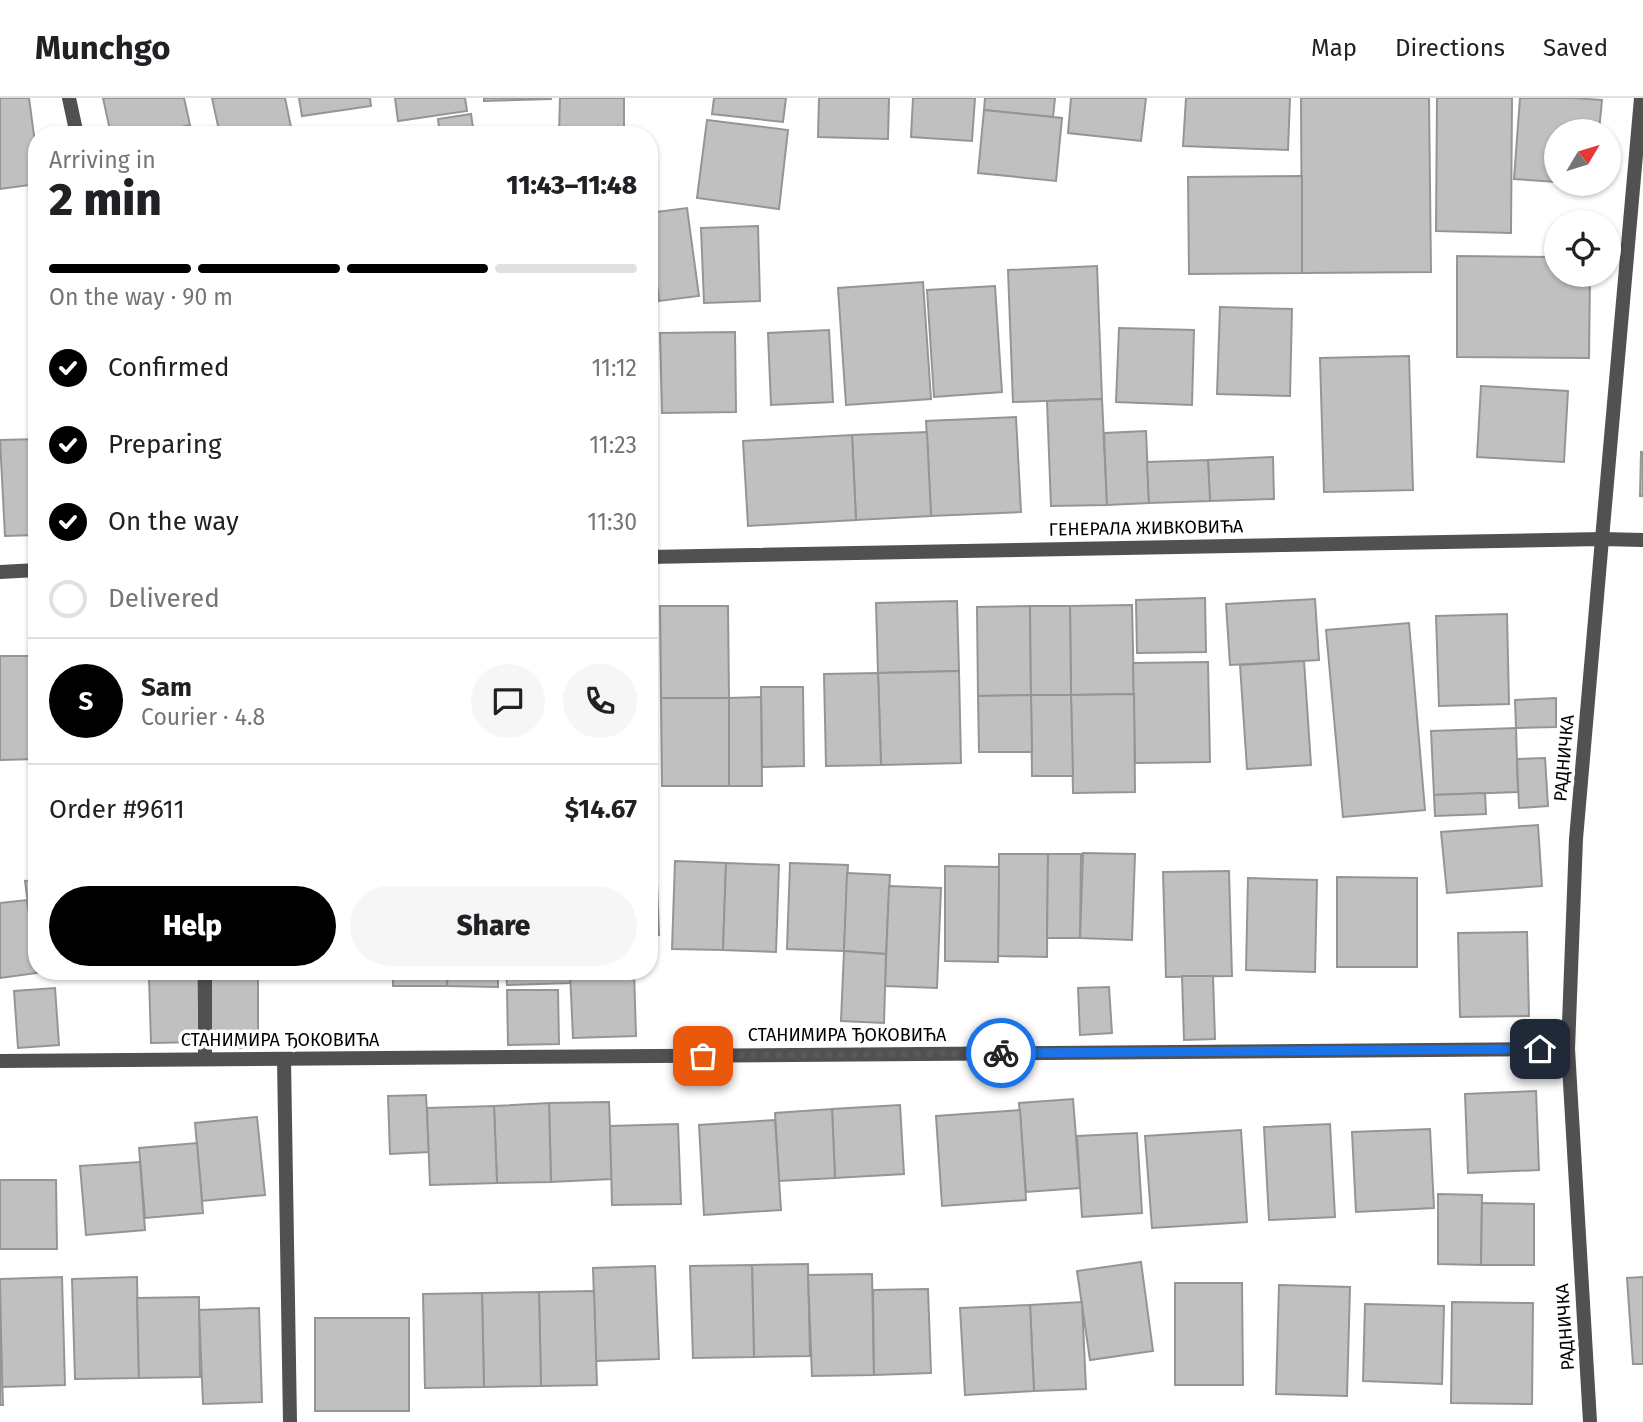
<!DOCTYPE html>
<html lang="en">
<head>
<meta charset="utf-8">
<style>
  :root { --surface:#fff; --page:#f6f6f6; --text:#202124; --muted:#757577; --line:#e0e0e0; --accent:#000 }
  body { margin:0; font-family:"Fira Sans",sans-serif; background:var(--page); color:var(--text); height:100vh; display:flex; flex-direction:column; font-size:26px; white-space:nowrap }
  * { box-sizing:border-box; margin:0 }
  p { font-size:23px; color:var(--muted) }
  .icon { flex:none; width:38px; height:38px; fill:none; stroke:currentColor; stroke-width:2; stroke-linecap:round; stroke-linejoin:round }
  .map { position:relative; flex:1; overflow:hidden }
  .sheet { position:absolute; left:28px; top:28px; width:630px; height:854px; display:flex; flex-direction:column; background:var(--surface); border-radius:28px; box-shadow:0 2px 5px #0004 }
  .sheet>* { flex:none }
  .needle { width:46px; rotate:52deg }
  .fabs { position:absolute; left:1544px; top:21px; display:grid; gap:14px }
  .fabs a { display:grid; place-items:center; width:77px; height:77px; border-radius:50%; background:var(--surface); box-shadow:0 2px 5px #0004; font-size:35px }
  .pin { position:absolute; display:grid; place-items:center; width:60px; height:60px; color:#fff; margin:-30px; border-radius:14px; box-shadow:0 4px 10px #0006 }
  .courier { position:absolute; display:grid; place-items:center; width:70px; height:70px; margin:-35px; border:5px solid #1a73e8; border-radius:50%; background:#fff; color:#222; box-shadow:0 2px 9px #0007 }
  .head em { font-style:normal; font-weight:800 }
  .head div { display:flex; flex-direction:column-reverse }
  .head { display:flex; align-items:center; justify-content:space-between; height:119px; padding:0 21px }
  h1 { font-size:46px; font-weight:800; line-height:52px }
  .bar { display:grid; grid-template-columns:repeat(4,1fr); gap:10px 7px; align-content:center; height:84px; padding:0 21px }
  .bar i { height:9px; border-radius:5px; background:var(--line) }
  .bar .current { background:var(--accent) }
  .bar p { grid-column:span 4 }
  .line { display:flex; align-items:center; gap:18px; padding:0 21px; border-top:2px solid var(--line) }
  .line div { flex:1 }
  .round { display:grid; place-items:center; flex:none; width:74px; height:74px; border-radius:37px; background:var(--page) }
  ol { padding:0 21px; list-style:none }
  li { display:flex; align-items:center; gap:21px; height:77px }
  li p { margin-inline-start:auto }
  li .icon { padding:7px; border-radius:50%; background:var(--accent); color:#fff; stroke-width:4 }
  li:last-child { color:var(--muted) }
  li i { width:38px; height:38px; border:4px solid var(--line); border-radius:50% }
  .primary-button { display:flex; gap:14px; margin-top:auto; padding:14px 21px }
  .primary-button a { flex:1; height:80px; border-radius:42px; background:var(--accent); color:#fff; font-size:28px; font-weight:800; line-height:80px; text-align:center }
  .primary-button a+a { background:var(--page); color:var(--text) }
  header { display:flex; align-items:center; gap:42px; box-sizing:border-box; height:98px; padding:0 35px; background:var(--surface); border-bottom:2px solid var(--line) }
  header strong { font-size:33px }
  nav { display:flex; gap:38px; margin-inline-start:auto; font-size:24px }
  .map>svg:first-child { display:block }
</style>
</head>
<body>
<header>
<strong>Munchgo</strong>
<nav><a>Map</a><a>Directions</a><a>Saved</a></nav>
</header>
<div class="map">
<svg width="1643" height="1324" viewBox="0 0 1643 1324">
  <rect width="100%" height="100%" fill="#fff"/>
  <g fill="#c0c0c0" stroke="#959595" stroke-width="2">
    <path d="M 0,0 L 29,0 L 37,60 L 37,86 L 0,91 Z"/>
    <path d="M 103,0 L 184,0 L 190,27 L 146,37 L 111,37 Z"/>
    <path d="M 212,0 L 285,0 L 291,29 L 255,37 L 220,37 Z"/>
    <path d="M 299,0 L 370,0 L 371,8 L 302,18 Z"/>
    <path d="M 395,0 L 465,0 L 467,13 L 398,23 Z"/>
    <path d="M 484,0 L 551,0 L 551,1 L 484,3 Z"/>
    <path d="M 560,0 L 624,0 L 624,37 L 559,37 Z"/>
    <path d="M 714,0 L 786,0 L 783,24 L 712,16 Z"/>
    <path d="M 819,0 L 889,0 L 888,41 L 818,39 Z"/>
    <path d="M 913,0 L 975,0 L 972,43 L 911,39 Z"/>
    <path d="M 985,0 L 1055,0 L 1053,19 L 984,12 Z"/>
    <path d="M 1071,0 L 1146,0 L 1141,43 L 1068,35 Z"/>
    <path d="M 1186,0 L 1290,0 L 1288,52 L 1183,48 Z"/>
    <path d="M 1301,0 L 1429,0 L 1431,174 L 1302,175 Z"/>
    <path d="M 1437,0 L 1512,0 L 1511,135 L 1436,133 Z"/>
    <path d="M 1520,0 L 1574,0 L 1602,2 L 1599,33 L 1556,33 L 1556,84 L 1514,81 Z"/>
    <path d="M 984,12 L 1062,20 L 1056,83 L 978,75 Z"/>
    <path d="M 471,16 L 474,37 L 440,37 L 438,21 Z"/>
    <path d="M 707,22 L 788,32 L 779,111 L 697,100 Z"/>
    <path d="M 1302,78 L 1302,175 L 1189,176 L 1188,79 Z"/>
    <path d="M 687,110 L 699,198 L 659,203 L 649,127 L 649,115 Z"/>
    <path d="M 758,128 L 760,203 L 704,205 L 701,130 Z"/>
    <path d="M 649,146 L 652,146 L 659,203 L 649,204 Z"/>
    <path d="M 1457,158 L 1556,159 L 1556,177 L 1590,177 L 1589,260 L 1457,259 Z"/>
    <path d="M 1097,168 L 1102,301 L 1013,304 L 1008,172 Z"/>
    <path d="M 923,184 L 931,301 L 846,307 L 838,190 Z"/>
    <path d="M 995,188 L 1002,294 L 934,299 L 927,192 Z"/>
    <path d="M 37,190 L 37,235 L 30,191 Z"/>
    <path d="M 1220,209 L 1292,211 L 1290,298 L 1217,296 Z"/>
    <path d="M 1119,230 L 1194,232 L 1192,307 L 1116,304 Z"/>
    <path d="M 829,232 L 833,304 L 771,307 L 768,235 Z"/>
    <path d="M 735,234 L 736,314 L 662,315 L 660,235 Z"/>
    <path d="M 1409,258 L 1413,392 L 1324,394 L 1320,260 Z"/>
    <path d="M 1481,288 L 1568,293 L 1564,364 L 1477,359 Z"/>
    <path d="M 1102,301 L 1107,407 L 1051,408 L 1047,303 Z"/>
    <path d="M 649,318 L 651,318 L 653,422 L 649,422 Z"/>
    <path d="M 1016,319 L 1021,414 L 931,418 L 926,323 Z"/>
    <path d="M 1146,333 L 1149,405 L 1107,407 L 1104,335 Z"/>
    <path d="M 927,334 L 931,418 L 856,422 L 852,337 Z"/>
    <path d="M 852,337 L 856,422 L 748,428 L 743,343 Z"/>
    <path d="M 37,341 L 37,437 L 5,438 L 0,342 Z"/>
    <path d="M 1641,354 L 1643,354 L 1643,398 L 1640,398 Z"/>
    <path d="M 1273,359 L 1274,401 L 1210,403 L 1208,362 Z"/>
    <path d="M 1208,362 L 1210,403 L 1149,405 L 1147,364 Z"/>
    <path d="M 1205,500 L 1206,554 L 1137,555 L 1136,502 Z"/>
    <path d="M 1315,501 L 1319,562 L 1230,567 L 1226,506 Z"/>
    <path d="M 957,503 L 959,573 L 878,575 L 876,505 Z"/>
    <path d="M 1132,507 L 1134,596 L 1071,597 L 1070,508 Z"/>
    <path d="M 660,508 L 728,508 L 729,600 L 661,600 Z"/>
    <path d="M 1030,508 L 1031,597 L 978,598 L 977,509 Z"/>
    <path d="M 1030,508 L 1070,508 L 1071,597 L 1031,597 Z"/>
    <path d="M 1507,516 L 1509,606 L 1439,608 L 1436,518 Z"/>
    <path d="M 1409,525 L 1425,712 L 1343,719 L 1326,532 Z"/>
    <path d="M 0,558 L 37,558 L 37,661 L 0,662 Z"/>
    <path d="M 1304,563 L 1311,667 L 1247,671 L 1240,567 Z"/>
    <path d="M 1208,564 L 1210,664 L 1135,665 L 1133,565 Z"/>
    <path d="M 959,573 L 961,665 L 881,667 L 878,575 Z"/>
    <path d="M 878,575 L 881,667 L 826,668 L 824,576 Z"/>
    <path d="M 761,589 L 803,589 L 804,668 L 762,669 Z"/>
    <path d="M 649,590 L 654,590 L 656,678 L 649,679 Z"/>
    <path d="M 1134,596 L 1135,694 L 1073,695 L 1071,597 Z"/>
    <path d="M 1031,597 L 1071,597 L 1073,678 L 1032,678 Z"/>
    <path d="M 1031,597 L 1032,654 L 979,654 L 978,598 Z"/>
    <path d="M 761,599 L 762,688 L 729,688 L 729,600 Z"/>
    <path d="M 661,600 L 729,600 L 729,688 L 662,688 Z"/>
    <path d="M 1556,600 L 1556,629 L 1516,630 L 1515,602 Z"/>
    <path d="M 1516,630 L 1518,694 L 1434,697 L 1431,633 Z"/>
    <path d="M 1545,660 L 1548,708 L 1519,710 L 1517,661 Z"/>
    <path d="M 1485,695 L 1486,716 L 1435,718 L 1434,697 Z"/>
    <path d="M 1538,727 L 1542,788 L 1447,795 L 1441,734 Z"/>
    <path d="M 649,731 L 655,731 L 659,837 L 649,837 Z"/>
    <path d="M 1083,755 L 1135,756 L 1132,842 L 1080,840 Z"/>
    <path d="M 999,756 L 1048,756 L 1047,859 L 998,858 Z"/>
    <path d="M 1048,756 L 1081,756 L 1080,840 L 1047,840 Z"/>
    <path d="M 675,763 L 726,765 L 723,852 L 672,851 Z"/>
    <path d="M 726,765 L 779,767 L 776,854 L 723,852 Z"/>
    <path d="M 790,765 L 848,767 L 844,853 L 787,851 Z"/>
    <path d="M 945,768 L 999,769 L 998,864 L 945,863 Z"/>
    <path d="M 1229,773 L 1232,878 L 1166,879 L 1163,774 Z"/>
    <path d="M 847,775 L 890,777 L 886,856 L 844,853 Z"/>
    <path d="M 1337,779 L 1417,780 L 1417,869 L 1337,869 Z"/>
    <path d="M 1248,780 L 1317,782 L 1315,874 L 1246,872 Z"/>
    <path d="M 37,782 L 37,859 L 35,859 L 25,783 Z"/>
    <path d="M 889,788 L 941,790 L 937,890 L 885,888 Z"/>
    <path d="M 27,802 L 37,875 L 0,880 L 0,805 Z"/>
    <path d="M 1527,834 L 1529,918 L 1460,919 L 1458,835 Z"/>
    <path d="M 844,853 L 886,856 L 884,925 L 841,923 Z"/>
    <path d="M 149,873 L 197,873 L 198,877 L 149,879 Z"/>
    <path d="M 207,873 L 258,873 L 258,950 L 207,949 Z"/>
    <path d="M 393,873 L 448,873 L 447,888 L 393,888 Z"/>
    <path d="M 448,873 L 498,873 L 498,889 L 447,888 Z"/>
    <path d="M 506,873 L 570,873 L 570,885 L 507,887 Z"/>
    <path d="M 570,873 L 634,873 L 636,938 L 573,940 Z"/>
    <path d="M 198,877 L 200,944 L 151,945 L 149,879 Z"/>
    <path d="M 1182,878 L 1213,878 L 1215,941 L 1184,942 Z"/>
    <path d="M 1109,889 L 1112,935 L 1080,937 L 1078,890 Z"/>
    <path d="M 55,890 L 59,947 L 18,950 L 14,893 Z"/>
    <path d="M 507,892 L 558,892 L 559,946 L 508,947 Z"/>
    <path d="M 1536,993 L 1539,1072 L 1468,1075 L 1465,996 Z"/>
    <path d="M 426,997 L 429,1054 L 390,1056 L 388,998 Z"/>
    <path d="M 1073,1001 L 1080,1090 L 1026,1094 L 1019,1005 Z"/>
    <path d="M 609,1004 L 612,1081 L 551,1084 L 549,1005 Z"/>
    <path d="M 549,1005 L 551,1084 L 497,1085 L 494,1008 Z"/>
    <path d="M 900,1007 L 904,1076 L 835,1080 L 832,1011 Z"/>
    <path d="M 494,1008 L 497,1085 L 430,1087 L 427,1010 Z"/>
    <path d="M 832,1011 L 835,1080 L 779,1083 L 775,1015 Z"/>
    <path d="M 1020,1012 L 1026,1102 L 942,1108 L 936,1018 Z"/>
    <path d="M 257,1019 L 265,1097 L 202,1103 L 195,1025 Z"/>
    <path d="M 775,1022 L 781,1112 L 704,1117 L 699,1027 Z"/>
    <path d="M 678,1026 L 681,1106 L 612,1107 L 610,1028 Z"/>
    <path d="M 1330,1026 L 1335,1119 L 1269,1122 L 1264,1029 Z"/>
    <path d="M 1430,1031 L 1434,1110 L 1356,1114 L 1352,1034 Z"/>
    <path d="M 1241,1032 L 1247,1124 L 1152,1130 L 1145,1038 Z"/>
    <path d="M 1137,1035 L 1142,1115 L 1082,1119 L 1077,1038 Z"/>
    <path d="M 197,1045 L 203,1115 L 145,1120 L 139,1050 Z"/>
    <path d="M 140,1064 L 145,1132 L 86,1137 L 80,1068 Z"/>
    <path d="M 0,1082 L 56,1082 L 57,1151 L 0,1151 Z"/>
    <path d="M 1438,1096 L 1482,1097 L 1481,1167 L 1438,1166 Z"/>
    <path d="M 1482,1105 L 1534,1106 L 1534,1167 L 1481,1167 Z"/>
    <path d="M 1141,1164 L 1153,1253 L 1090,1262 L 1077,1173 Z"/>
    <path d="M 808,1166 L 810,1258 L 754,1259 L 752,1167 Z"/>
    <path d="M 752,1167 L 754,1259 L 693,1260 L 690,1168 Z"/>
    <path d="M 655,1168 L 659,1261 L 596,1263 L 593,1170 Z"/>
    <path d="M 872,1176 L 874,1277 L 812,1278 L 808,1177 Z"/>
    <path d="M 62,1179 L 65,1287 L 2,1289 L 0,1181 Z"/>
    <path d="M 137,1179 L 139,1280 L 75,1281 L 72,1181 Z"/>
    <path d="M 1643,1179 L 1643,1266 L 1633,1266 L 1627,1180 Z"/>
    <path d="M 1175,1185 L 1242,1185 L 1243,1287 L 1175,1287 Z"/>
    <path d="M 1279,1187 L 1350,1189 L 1347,1298 L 1276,1296 Z"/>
    <path d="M 928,1191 L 931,1275 L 874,1277 L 873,1192 Z"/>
    <path d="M 594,1193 L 597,1287 L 541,1288 L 539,1194 Z"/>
    <path d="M 539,1194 L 541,1288 L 484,1289 L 482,1195 Z"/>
    <path d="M 482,1195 L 484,1289 L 425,1290 L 423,1196 Z"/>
    <path d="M 199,1199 L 200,1279 L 139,1280 L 137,1200 Z"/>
    <path d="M 1082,1204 L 1086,1291 L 1034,1293 L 1030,1207 Z"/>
    <path d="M 1452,1204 L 1533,1205 L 1532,1306 L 1451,1305 Z"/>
    <path d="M 1365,1206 L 1444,1208 L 1442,1286 L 1363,1283 Z"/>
    <path d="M 1030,1207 L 1034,1293 L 965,1297 L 960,1210 Z"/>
    <path d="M 259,1210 L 262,1304 L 203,1306 L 199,1212 Z"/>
    <path d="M 0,1218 L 3,1307 L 0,1307 Z"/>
    <rect x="315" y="1220" width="94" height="93"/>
  </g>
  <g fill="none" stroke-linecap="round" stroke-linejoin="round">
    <g stroke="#515151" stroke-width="14">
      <path d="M 69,0 L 77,37"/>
      <path d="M 1602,441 L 1641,0"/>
      <path d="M 205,961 L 205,873"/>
      <path d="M 284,961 L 290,1324"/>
      <path d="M 0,963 L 1568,951"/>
    </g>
    <g stroke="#515151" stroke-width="14">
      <path d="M 649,459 L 1602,441 L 1643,442"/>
      <path d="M 0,474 L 37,472"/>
      <path d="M 1590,1324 L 1568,951 L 1576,741 L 1602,441"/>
    </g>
  </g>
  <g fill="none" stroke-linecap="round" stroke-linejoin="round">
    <path stroke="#595959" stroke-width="7" stroke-dasharray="0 12.6" d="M 703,958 L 1001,955"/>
    <path stroke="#1a73e8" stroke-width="9" d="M 1001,955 L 1540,951"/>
  </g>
  <g text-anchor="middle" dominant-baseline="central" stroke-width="7" stroke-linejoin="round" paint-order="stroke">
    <g font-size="18" fill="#000" stroke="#fff">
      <text transform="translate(1146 430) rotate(-1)">ГЕНЕРАЛА ЖИВКОВИЋА</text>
      <text transform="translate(1564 660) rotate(-85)">РАДНИЧКА</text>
      <text x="847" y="937">СТАНИМИРА ЂОКОВИЋА</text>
      <text x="280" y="942">СТАНИМИРА ЂОКОВИЋА</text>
      <text transform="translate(1565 1229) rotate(-94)">РАДНИЧКА</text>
    </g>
  </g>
</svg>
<div class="fabs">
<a><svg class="needle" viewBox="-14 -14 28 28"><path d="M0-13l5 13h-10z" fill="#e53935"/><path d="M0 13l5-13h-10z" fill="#757577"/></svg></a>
<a><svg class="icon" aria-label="locate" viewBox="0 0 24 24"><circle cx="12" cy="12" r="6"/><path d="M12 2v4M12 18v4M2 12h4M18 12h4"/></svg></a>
</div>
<div class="pin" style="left:703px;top:958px;background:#ea580c"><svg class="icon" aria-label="bag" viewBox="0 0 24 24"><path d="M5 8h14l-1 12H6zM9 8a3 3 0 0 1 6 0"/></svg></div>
<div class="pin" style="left:1540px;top:951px;background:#1f2937"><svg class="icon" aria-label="home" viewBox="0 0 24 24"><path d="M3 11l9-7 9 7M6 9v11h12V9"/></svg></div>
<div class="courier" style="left:1001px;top:955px"><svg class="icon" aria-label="bike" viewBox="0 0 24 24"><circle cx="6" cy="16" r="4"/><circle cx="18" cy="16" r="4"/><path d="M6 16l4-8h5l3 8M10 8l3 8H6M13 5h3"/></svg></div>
<section class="sheet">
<div class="head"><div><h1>2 min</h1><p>Arriving in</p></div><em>11:43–11:48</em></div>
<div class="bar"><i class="current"></i><i class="current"></i><i class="current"></i><i></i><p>On the way · 90 m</p></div>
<ol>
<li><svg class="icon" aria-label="check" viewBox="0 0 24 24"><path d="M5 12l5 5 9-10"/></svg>Confirmed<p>11:12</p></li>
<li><svg class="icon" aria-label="check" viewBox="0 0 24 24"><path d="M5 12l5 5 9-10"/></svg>Preparing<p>11:23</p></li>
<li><svg class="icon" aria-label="check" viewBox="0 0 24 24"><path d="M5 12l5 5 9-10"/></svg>On the way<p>11:30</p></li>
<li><i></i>Delivered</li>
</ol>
<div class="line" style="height:126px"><b class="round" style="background:var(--accent);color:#fff">S</b><div><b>Sam</b><p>Courier · 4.8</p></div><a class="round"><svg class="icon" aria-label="chat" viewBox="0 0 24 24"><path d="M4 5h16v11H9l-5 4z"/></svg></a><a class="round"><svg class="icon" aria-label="phone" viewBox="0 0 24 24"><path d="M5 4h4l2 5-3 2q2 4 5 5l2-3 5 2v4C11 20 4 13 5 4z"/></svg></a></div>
<div class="line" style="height:91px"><div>Order #9611</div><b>$14.67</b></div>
<div class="primary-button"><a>Help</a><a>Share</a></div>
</section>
</div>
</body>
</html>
